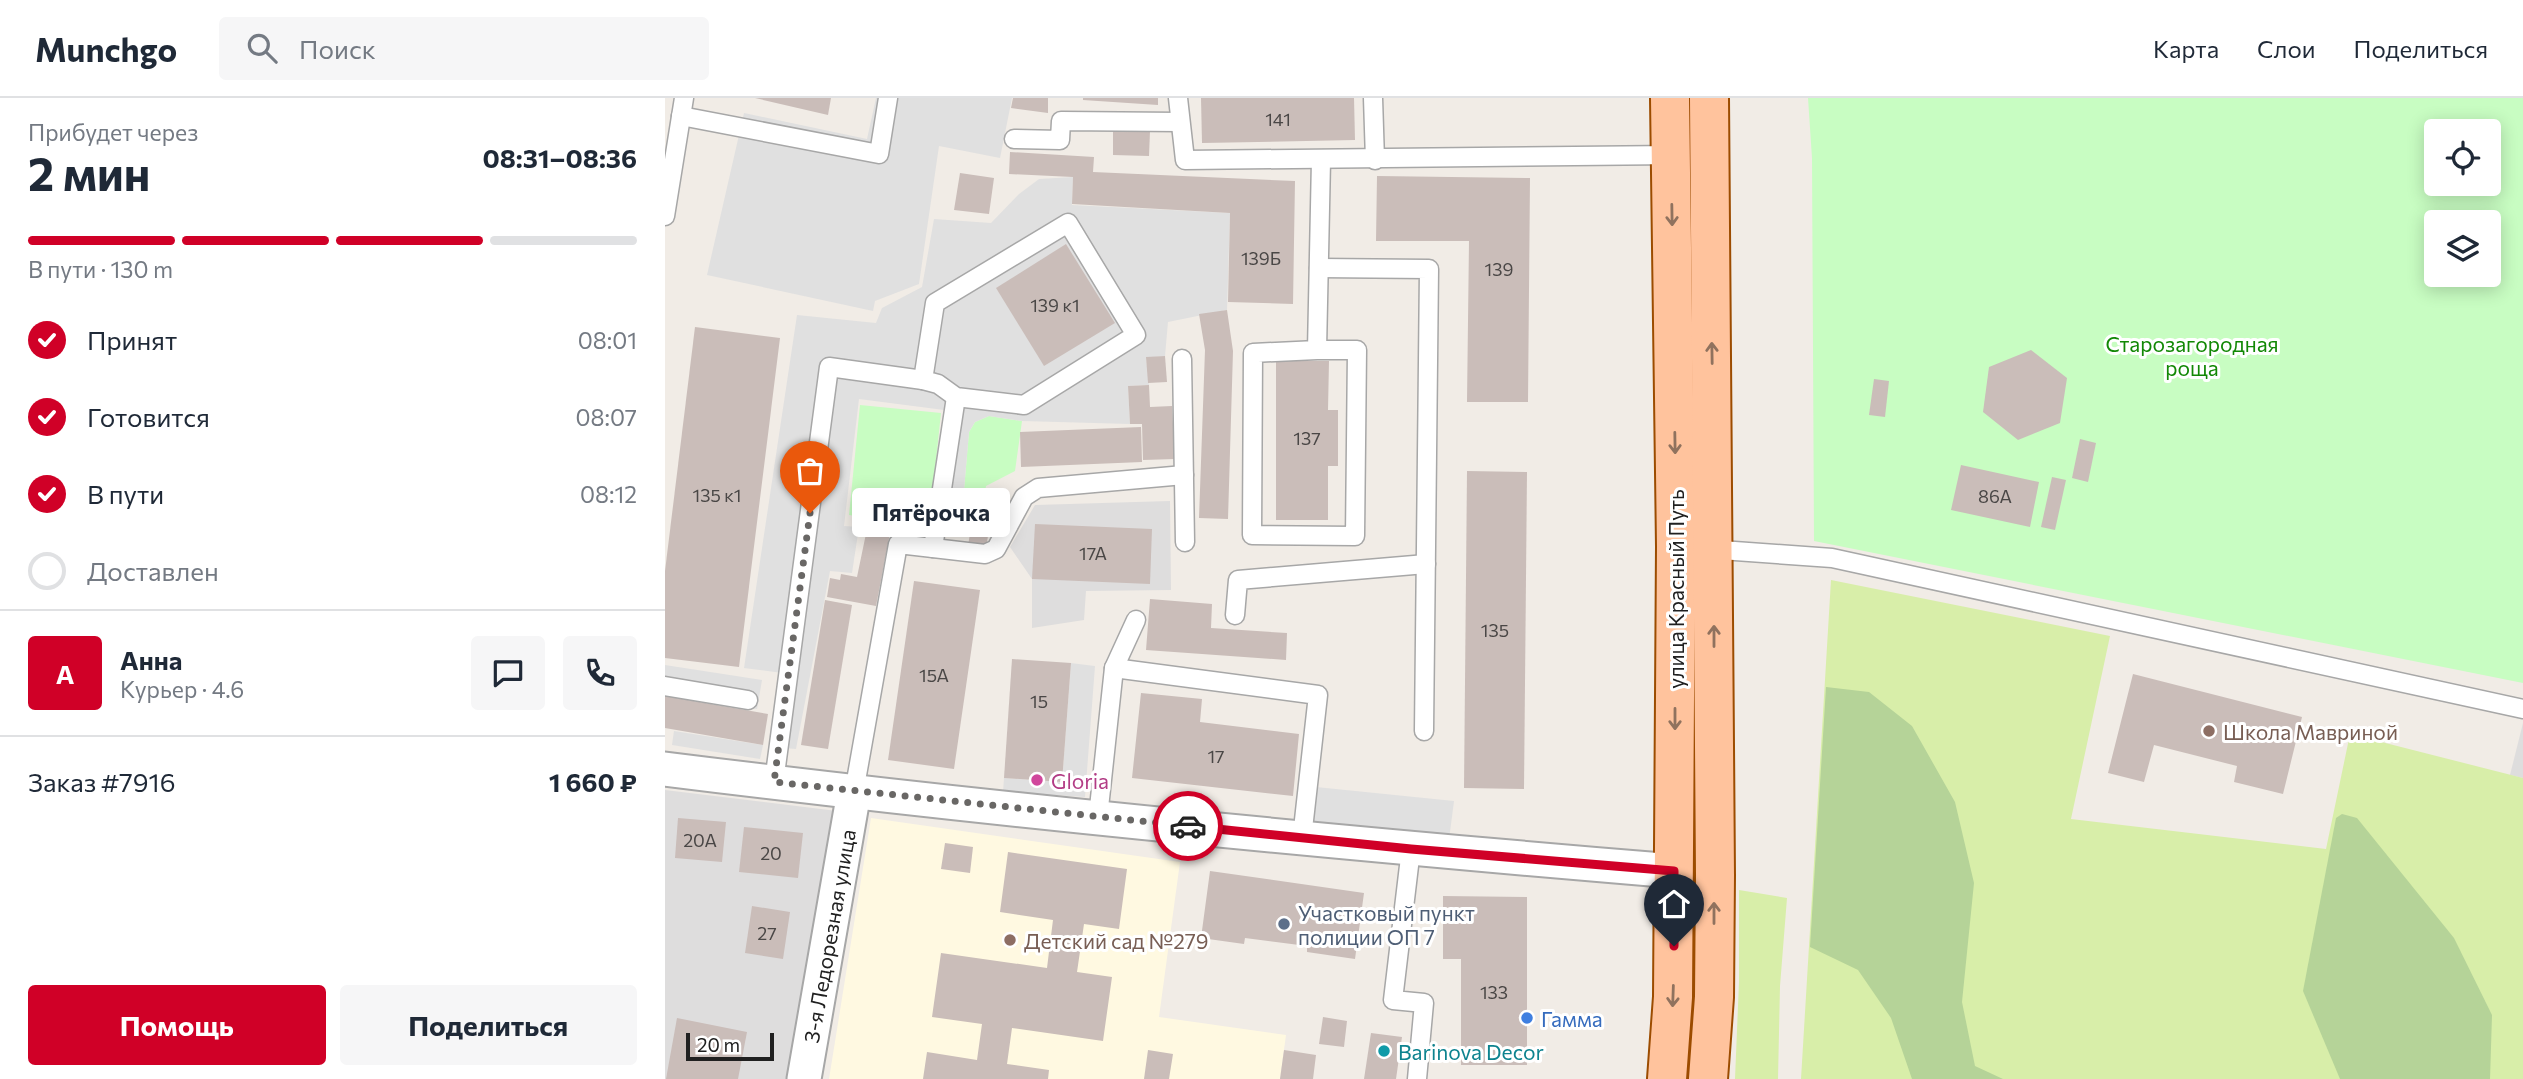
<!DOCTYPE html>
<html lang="ru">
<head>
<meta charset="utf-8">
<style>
  :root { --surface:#fff; --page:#f6f6f7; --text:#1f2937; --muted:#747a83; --line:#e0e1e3; --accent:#d00027 }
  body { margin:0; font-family:Commissioner,sans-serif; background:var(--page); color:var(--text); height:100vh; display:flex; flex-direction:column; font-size:26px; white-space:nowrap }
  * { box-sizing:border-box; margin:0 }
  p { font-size:23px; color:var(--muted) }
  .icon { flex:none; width:38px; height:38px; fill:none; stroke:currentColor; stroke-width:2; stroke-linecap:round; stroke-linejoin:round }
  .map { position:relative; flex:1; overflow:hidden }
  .side { display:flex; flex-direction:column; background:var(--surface); width:665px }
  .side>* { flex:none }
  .tools { position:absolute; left:1759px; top:21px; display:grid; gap:14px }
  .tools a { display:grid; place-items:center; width:77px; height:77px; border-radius:7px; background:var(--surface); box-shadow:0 4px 18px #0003; font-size:35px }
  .scale { position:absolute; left:21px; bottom:18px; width:88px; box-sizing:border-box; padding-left:7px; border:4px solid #202020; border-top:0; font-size:19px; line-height:24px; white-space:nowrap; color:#202020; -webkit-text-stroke:5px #fff; paint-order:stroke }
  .pin { position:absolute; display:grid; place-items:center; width:60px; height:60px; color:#fff; margin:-72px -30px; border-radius:50% 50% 50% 0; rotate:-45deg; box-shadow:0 0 7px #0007 }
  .pin .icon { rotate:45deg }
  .courier { position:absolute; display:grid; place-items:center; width:70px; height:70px; margin:-35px; border:5px solid #d00027; border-radius:50%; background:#fff; color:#222; box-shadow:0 2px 9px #0007 }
  .bubble { position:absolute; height:49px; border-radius:7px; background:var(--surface); box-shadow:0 4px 18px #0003; font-size:23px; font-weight:700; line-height:49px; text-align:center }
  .summary em { font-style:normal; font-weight:700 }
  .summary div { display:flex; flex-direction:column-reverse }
  .summary { display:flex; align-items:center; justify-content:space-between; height:119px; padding:0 28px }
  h1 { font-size:46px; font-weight:700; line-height:52px }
  .bar { display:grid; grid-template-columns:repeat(4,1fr); gap:10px 7px; align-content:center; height:84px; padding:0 28px }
  .bar i { height:9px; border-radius:5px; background:var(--line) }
  .bar .selected { background:var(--accent) }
  .bar p { grid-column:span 4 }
  .line { display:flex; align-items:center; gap:18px; padding:0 28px; border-top:2px solid var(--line) }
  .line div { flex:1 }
  .round { display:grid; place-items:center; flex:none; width:74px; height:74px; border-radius:7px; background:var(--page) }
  ol { padding:0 28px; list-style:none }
  li { display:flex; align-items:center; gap:21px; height:77px }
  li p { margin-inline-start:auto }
  li .icon { padding:7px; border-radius:50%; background:var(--accent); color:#fff; stroke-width:4 }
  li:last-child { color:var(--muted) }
  li i { width:38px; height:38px; border:4px solid var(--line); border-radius:50% }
  .primary-button { display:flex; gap:14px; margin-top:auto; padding:14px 28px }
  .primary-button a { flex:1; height:80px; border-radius:7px; background:var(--accent); color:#fff; font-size:28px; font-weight:700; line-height:80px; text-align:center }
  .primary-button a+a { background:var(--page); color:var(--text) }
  header { display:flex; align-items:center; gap:42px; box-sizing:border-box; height:98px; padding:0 35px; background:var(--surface); border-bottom:2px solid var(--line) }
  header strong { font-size:33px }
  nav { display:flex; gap:38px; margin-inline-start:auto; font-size:24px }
  .search { width:490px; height:63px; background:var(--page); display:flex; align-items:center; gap:18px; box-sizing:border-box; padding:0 24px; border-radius:7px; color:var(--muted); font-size:26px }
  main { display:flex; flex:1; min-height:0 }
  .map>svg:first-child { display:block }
</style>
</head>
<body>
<header>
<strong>Munchgo</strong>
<div class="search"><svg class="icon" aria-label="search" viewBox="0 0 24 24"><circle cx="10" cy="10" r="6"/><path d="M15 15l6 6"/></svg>Поиск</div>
<nav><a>Карта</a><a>Слои</a><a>Поделиться</a></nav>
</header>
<main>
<section class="side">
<div class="summary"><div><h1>2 мин</h1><p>Прибудет через</p></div><em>08:31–08:36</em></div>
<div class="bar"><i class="selected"></i><i class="selected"></i><i class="selected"></i><i></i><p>В пути · 130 m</p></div>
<ol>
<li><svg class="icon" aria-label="check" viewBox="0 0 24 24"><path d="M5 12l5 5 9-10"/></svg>Принят<p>08:01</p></li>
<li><svg class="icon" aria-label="check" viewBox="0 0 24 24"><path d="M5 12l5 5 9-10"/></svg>Готовится<p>08:07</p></li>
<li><svg class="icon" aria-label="check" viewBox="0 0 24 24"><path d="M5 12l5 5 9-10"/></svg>В пути<p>08:12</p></li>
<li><i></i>Доставлен</li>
</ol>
<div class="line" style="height:126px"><b class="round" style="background:var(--accent);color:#fff">А</b><div><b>Анна</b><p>Курьер · 4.6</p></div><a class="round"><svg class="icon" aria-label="chat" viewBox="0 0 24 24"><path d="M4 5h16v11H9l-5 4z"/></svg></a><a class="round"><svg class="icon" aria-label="phone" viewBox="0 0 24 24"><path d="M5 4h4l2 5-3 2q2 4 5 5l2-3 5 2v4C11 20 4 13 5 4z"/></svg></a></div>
<div class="line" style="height:91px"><div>Заказ #7916</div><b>1 660 ₽</b></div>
<div class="primary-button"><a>Помощь</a><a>Поделиться</a></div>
</section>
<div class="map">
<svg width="1858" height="981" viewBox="0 0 1858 981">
  <rect width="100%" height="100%" fill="#f1ece6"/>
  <g fill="#dedddd">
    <path d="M 505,403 L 506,492 L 421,493 L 419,522 L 367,530 L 367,481 L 345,449 L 370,407 Z"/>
    <path d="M 1858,625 L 1858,680 L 1845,677 Z"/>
    <path d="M 0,692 L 172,713 L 124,981 L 0,981 Z"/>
  </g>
  <path fill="#fff9e1" d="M 206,720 L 515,764 L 494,919 L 621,937 L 615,981 L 164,981 Z"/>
  <g fill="#d8eea9">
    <path d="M 1166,482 L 1445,538 L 1406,721 L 1661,751 L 1685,636 L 1858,680 L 1858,981 L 1136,981 Z"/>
    <path d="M 1074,792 L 1122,800 L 1115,888 L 1113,981 L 1070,981 L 1074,884 Z"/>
  </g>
  <g fill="#b5d398">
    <path d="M 1161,589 L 1204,594 L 1247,628 L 1290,704 L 1309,785 L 1297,904 L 1310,968 L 1338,981 L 1247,981 L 1226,920 L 1193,872 L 1145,849 Z"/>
    <path d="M 1677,716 L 1692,720 L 1789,840 L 1827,917 L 1825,981 L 1675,981 L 1638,893 L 1671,720 Z"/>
  </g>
  <g fill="#c8fdc2" fill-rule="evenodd">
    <path d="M 1143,0 L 1858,0 L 1858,585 L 1149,443 L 1147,60 ZM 1771,33 L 1824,33 L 1824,86 L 1771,86 ZM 1771,124 L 1824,124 L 1824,177 L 1771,177 Z"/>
    <path d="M 195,307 L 276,315 L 264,429 L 184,417 Z"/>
    <path d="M 324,318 L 357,323 L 350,373 L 321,388 L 316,418 L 297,415 L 304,334 L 310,324 Z"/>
  </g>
  <g fill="#e0e0e0">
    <path d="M 211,0 L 347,0 L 335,60 L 274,48 L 254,186 L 210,203 L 208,213 L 42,177 L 79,15 L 202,41 Z"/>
    <path d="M 408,79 L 407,107 L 565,115 L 562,212 L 503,224 L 500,258 L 481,260 L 484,287 L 463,288 L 465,326 L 357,323 L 324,318 L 310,324 L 304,334 L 297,415 L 270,414 L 279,312 L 194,301 L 179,428 L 194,429 L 187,475 L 165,473 L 131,651 L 118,650 L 125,576 L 79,570 L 132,217 L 211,225 L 217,210 L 257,189 L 269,121 L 326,125 L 354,96 L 374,81 Z"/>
    <path d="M 406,565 L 430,568 L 420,699 L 338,694 L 339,680 L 397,684 Z"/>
    <path d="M 0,567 L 97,582 L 92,611 L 0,596 Z"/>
    <path d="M 9,633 L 98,647 L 95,661 L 7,647 Z"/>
    <path d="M 651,689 L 789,703 L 783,749 L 646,734 Z"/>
  </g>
  <g fill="#cabdb9">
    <path d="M 90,0 L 166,0 L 163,17 Z"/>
    <path d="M 348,0 L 383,0 L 383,15 L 346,10 Z"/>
    <path d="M 418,0 L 493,0 L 493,7 L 418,2 Z"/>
    <path d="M 536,0 L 689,0 L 690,42 L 537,45 Z"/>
    <path d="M 448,32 L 485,33 L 484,58 L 448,57 Z"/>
    <path d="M 345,54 L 429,59 L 428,74 L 630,83 L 628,206 L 563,204 L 565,115 L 407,106 L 408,79 L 344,76 Z"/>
    <path d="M 295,75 L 329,80 L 324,116 L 289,112 Z"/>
    <path d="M 712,78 L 865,80 L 863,304 L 802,304 L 804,143 L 711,143 Z"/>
    <path d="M 401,146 L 450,225 L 379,268 L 331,190 Z"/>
    <path d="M 562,212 L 568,253 L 563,421 L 534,420 L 540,252 L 534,216 Z"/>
    <path d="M 30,229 L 115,240 L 74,569 L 0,560 L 0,473 Z"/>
    <path d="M 1366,252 L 1402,280 L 1395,325 L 1353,342 L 1318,314 L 1324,269 Z"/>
    <path d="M 500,258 L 502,284 L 483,285 L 481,259 Z"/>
    <path d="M 611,263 L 664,263 L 663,312 L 673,312 L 673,368 L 663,368 L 663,422 L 611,422 Z"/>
    <path d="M 1209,281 L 1224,283 L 1220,319 L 1204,317 Z"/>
    <path d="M 484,287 L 485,309 L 507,308 L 510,361 L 478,362 L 477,326 L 465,326 L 463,288 Z"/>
    <path d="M 476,329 L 477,364 L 356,369 L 355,334 Z"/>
    <path d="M 1415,341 L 1431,345 L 1423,384 L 1407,380 Z"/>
    <path d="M 1296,367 L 1374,384 L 1365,429 L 1286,412 Z"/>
    <path d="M 802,373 L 862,374 L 859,691 L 799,690 Z"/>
    <path d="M 1387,379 L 1401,382 L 1390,432 L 1376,429 Z"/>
    <path d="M 308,417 L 326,420 L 321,450 L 303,448 Z"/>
    <path d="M 203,426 L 226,430 L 211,508 L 162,499 L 165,480 L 175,482 L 176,476 L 192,479 Z"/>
    <path d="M 370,426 L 487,431 L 485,486 L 367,481 Z"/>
    <path d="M 249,483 L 315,492 L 289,671 L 223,662 Z"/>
    <path d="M 485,501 L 547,506 L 546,530 L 622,535 L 621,562 L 481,552 Z"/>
    <path d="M 160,502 L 187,507 L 163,651 L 136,647 Z"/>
    <path d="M 347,561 L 406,565 L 397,684 L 339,680 Z"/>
    <path d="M 1468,576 L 1637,619 L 1618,696 L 1569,684 L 1572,668 L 1489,647 L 1479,684 L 1443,675 Z"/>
    <path d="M 476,595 L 537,601 L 535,624 L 634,636 L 628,698 L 467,680 Z"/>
    <path d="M 0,598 L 103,616 L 98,647 L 0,630 Z"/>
    <path d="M 13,720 L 61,724 L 57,764 L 10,760 Z"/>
    <path d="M 79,729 L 138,735 L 133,780 L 74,774 Z"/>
    <path d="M 280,745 L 308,749 L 305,775 L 276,771 Z"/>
    <path d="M 343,754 L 462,771 L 454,831 L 419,826 L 412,874 L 447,879 L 438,943 L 347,930 L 342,966 L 384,972 L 383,981 L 258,981 L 262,954 L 312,962 L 317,926 L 267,919 L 276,855 L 382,870 L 388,822 L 335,814 Z"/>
    <path d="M 545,773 L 699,795 L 690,861 L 642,854 L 642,848 L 580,840 L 579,846 L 536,840 Z"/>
    <path d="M 778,798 L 862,799 L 862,967 L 796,967 L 796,861 L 778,861 Z"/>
    <path d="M 87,808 L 125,814 L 118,861 L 80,855 Z"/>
    <path d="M 658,919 L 682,923 L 679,949 L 654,946 Z"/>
    <path d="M 12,920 L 82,934 L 73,981 L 1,981 Z"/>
    <path d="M 706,935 L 737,939 L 731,981 L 699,981 Z"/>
    <path d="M 483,952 L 508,956 L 504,981 L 479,981 Z"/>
    <path d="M 619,952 L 651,957 L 648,981 L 615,981 Z"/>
  </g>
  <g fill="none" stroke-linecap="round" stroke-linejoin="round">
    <g stroke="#a7a7a7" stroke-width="21">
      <g id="service">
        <path d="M 513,0 L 520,62 L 1010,57"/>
        <path d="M 708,0 L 710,62"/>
        <path d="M 16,18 L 214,56 L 223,0"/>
        <path d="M 349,41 L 395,42 L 396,23 L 515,24"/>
        <path d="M 0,118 L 19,0"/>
        <path d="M 403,125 L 471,237 L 359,307 L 291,299 L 273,286 L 258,282 L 270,205 Z"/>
        <path d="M 654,170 L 764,171 L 759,633"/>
        <path d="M 652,252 L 588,255 L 587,437 L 690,438 L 692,252 L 652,252 L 656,62"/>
        <path d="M 517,261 L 520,444"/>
        <path d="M 268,450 L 320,456 L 331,451 L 359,399 L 373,390 L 519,377"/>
        <path d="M 1042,451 L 1167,460 L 1858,611"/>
        <path d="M 570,517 L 573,482 L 761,466"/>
        <path d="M 449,570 L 471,522"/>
        <path d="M 0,588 L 83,602"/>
        <path d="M 109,684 L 164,269 L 258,282"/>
        <path d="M 189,694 L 233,446 L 268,450 L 291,299"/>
        <path d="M 433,719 L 449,570 L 653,597 L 637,740"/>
        <path d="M 746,751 L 728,902 L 759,905 L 752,981"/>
      </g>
    </g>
    <g stroke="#a7a7a7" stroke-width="37">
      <g id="minor">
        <path d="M 0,671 C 335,713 672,745 1009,773"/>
        <path d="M 139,981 L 189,694"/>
      </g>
    </g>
    <g stroke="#9c4c00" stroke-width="42">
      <g id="primary">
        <path d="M 1002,981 L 1008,899 L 1011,449 L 1005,0"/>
        <path d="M 1043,981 L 1049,899 L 1050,777 L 1044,0"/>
      </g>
    </g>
    <use href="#service" stroke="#fff" stroke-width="18"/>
    <use href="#minor" stroke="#fff" stroke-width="33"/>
    <use href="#primary" stroke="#ffc39d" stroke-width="38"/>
  </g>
  <defs><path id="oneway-shaft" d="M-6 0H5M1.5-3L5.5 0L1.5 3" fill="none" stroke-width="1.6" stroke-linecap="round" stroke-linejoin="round" transform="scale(1.75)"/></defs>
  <g stroke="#90725e">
    <use href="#oneway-shaft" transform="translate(1007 117) rotate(89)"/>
    <use href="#oneway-shaft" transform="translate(1047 255) rotate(-91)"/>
    <use href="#oneway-shaft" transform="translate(1010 345) rotate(89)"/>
    <use href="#oneway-shaft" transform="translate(1049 538) rotate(-90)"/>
    <use href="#oneway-shaft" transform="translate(1010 621) rotate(90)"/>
    <use href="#oneway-shaft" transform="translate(1049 815) rotate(-90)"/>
    <use href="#oneway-shaft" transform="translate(1008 898) rotate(92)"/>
  </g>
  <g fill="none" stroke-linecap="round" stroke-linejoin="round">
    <path stroke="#696765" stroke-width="7" stroke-dasharray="0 12.6" d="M 145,415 L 109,684 L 523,728"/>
    <path stroke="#d00027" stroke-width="9" d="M 523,728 L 746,751 L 1009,773 L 1009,848"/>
  </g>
  <g fill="#8d6e63" stroke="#fff" stroke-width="2.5">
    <circle cx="1544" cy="633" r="7"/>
    <circle cx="345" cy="842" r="7"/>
  </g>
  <circle fill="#d1479c" stroke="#fff" stroke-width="2.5" cx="372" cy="682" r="7"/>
  <circle fill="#5c6f8a" stroke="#fff" stroke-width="2.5" cx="619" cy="826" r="7"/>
  <circle fill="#3f7fe0" stroke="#fff" stroke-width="2.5" cx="862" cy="920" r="7"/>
  <circle fill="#0f9aa8" stroke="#fff" stroke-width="2.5" cx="719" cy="953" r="7"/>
  <g text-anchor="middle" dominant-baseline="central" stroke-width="6" stroke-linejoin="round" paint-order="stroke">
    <g font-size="18" fill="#4a4746">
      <text x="613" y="21">141</text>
      <text x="596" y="160">139Б</text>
      <text x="834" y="171">139</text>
      <text x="390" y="207">139 к1</text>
      <text x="642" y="340">137</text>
      <text x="52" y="397">135 к1</text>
      <text x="1330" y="398">86А</text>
      <text x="428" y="455">17А</text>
      <text x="830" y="532">135</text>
      <text x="269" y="577">15А</text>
      <text x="374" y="603">15</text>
      <text x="551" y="658">17</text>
      <text x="35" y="742">20А</text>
      <text x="106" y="755">20</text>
      <text x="102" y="835">27</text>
      <text x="829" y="894">133</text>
    </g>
    <g font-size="21" fill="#128805" stroke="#fff">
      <text x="1527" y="245">Старозагородная<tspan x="1527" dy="24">роща</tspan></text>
    </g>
    <g font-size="21" fill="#202020" stroke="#fff">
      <text transform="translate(1010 491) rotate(-90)">улица Красный Путь</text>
      <text transform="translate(164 838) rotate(-80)">3-я Ледорезная улица</text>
    </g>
    <g font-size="21" fill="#785e54" stroke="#fff" text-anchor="start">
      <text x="1558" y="633">Школа Мавриной</text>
      <text x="359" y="842">Детский сад №279</text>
    </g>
    <g font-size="21" fill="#b23c85" stroke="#fff" text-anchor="start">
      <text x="386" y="682">Gloria</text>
    </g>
    <g font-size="21" fill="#4e5e75" stroke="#fff" text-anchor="start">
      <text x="633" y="814">Участковый пункт<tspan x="633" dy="24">полиции ОП 7</tspan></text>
    </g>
    <g font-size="21" fill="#366cbe" stroke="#fff" text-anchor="start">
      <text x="876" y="920">Гамма</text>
    </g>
    <g font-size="21" fill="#0d838f" stroke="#fff" text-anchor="start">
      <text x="733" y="953">Barinova Decor</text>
    </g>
  </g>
</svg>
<div class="tools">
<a><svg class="icon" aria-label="locate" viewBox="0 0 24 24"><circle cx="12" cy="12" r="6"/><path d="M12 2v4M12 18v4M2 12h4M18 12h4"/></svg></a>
<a><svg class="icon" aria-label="layers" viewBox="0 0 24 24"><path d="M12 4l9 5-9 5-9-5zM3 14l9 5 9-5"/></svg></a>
</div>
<div class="scale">20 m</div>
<div class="pin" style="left:145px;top:415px;background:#ea580c"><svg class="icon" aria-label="bag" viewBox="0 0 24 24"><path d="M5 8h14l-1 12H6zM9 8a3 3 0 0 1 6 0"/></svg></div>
<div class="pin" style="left:1009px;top:848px;background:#1f2937"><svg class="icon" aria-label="home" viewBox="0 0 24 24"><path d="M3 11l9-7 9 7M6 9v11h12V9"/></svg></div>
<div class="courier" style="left:523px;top:728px"><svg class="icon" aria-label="car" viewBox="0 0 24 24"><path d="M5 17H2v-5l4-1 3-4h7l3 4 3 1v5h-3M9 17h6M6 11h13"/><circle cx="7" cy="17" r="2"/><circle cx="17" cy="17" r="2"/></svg></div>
<div class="bubble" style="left:187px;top:390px;width:158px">Пятёрочка</div>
</div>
</main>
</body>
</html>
